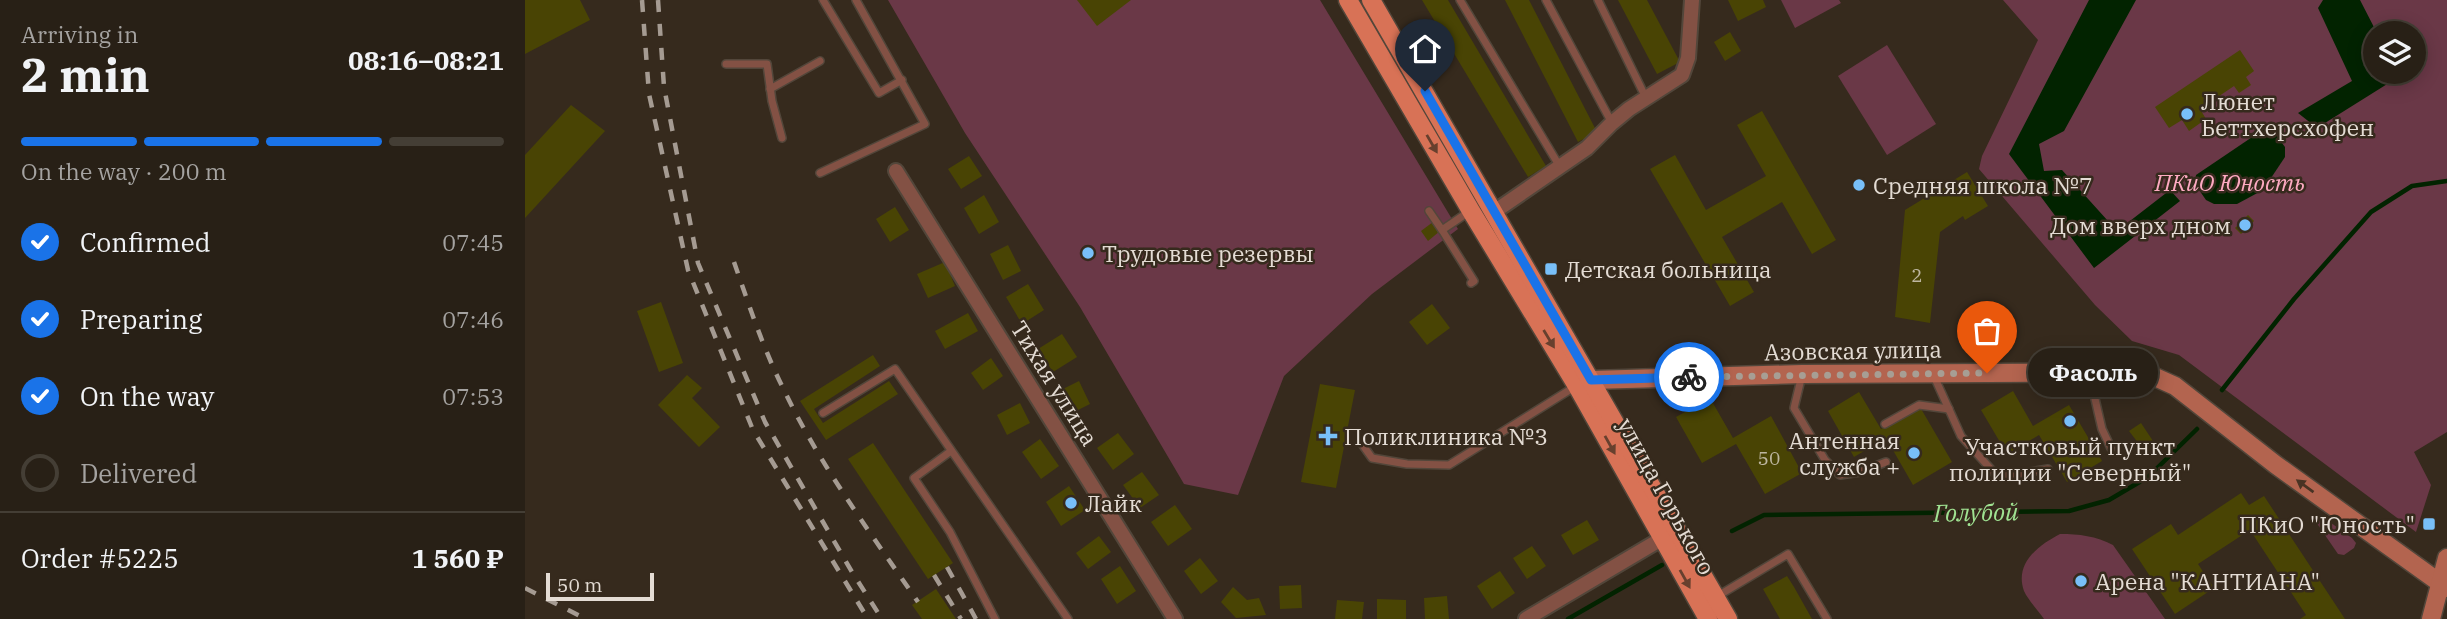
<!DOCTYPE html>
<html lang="en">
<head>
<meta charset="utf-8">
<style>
  :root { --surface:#282016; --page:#30281f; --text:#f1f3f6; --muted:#a5a3a1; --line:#443e35; --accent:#1a73e8 }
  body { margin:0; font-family:"IBM Plex Serif",serif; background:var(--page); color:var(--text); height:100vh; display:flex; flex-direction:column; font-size:26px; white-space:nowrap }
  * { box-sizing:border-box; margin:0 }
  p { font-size:23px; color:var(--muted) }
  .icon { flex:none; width:38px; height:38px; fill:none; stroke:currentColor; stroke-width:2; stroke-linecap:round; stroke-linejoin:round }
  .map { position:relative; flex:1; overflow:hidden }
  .details { display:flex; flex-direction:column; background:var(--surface); width:525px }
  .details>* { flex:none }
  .fabs { position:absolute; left:1838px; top:21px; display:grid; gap:14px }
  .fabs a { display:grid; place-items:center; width:63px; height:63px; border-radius:50%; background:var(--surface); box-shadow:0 4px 18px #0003,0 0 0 2px var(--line); font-size:35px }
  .scale { position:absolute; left:21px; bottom:18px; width:108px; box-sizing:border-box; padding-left:7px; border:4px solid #e4dcd4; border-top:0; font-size:19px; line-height:24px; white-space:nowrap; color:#e4dcd4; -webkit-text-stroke:5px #362a1d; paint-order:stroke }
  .pin { position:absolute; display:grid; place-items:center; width:60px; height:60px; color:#fff; margin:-72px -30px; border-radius:50% 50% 50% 0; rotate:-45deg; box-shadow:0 0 7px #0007 }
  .pin .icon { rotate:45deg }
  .courier { position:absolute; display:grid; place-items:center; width:70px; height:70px; margin:-35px; border:5px solid #1a73e8; border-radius:50%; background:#fff; color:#222; box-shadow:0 2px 9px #0007 }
  .bubble { position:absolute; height:49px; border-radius:24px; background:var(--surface); box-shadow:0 4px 18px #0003,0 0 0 2px var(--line); font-size:23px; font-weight:700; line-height:49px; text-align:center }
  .overview em { font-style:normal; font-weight:700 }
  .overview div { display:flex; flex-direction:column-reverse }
  .overview { display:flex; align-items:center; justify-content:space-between; height:119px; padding:0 21px }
  h1 { font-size:46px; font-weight:700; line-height:52px }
  .bar { display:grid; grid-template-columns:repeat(4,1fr); gap:10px 7px; align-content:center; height:84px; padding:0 21px }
  .bar i { height:9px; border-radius:5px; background:var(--line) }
  .bar .current { background:var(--accent) }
  .bar p { grid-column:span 4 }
  .line { display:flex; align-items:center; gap:18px; padding:0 21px; border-top:2px solid var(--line) }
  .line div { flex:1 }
  ol { padding:0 21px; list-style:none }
  li { display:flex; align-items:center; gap:21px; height:77px }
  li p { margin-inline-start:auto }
  li .icon { padding:7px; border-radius:50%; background:var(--accent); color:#fff; stroke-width:4 }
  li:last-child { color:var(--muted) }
  li i { width:38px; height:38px; border:4px solid var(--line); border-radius:50% }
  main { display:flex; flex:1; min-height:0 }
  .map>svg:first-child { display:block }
</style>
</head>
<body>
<main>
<section class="details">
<div class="overview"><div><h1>2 min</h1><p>Arriving in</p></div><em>08:16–08:21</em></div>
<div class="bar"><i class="current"></i><i class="current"></i><i class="current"></i><i></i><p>On the way · 200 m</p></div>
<ol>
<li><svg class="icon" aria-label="check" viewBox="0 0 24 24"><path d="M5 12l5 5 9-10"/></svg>Confirmed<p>07:45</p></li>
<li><svg class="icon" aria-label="check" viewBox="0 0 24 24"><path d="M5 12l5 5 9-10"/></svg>Preparing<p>07:46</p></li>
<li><svg class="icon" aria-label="check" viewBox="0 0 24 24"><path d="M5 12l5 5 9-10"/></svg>On the way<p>07:53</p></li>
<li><i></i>Delivered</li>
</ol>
<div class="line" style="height:91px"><div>Order #5225</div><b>1 560 ₽</b></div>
</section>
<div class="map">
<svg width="1922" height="619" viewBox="0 0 1922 619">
  <rect width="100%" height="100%" fill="#362a1d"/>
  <g fill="#6a3847" fill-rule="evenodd">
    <path d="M 363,0 L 795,0 L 933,229 L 847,294 L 759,376 L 713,495 L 659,484 L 555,307 L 440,133 Z"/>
    <path d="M 1256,0 L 1314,0 L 1316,3 L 1270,28 Z"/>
    <path d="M 1478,0 L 1922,0 L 1922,432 L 1889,452 L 1906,485 L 1891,532 L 1654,355 L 1607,341 L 1570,305 L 1454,169 L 1457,156 L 1513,40 ZM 1850,33 L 1888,33 L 1888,72 L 1850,72 Z"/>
    <path d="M 1362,45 L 1411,124 L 1362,155 L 1313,76 Z"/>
    <path d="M 1795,515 L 1827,538 L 1831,543 L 1829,548 L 1819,555 L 1813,554 L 1789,519 Z"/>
    <path d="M 1535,534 C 1554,534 1571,536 1588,545 L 1640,619 L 1519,619 C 1513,610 1503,600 1499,591 C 1489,563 1514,545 1535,534 Z"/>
  </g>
  <g fill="#022300">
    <path d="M 1564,0 L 1611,0 L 1539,131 L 1514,144 L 1519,171 L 1537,170 L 1592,231 L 1645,190 L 1655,201 L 1569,268 L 1484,154 Z"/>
    <path d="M 1798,0 L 1835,0 L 1852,33 L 1850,33 L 1850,72 L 1873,72 L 1875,76 L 1792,128 L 1773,113 L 1827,81 L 1793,8 Z"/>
    <path d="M 1742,127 L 1748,131 L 1760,147 L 1760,157 L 1738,190 L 1712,204 L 1689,204 L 1681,200 L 1670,184 L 1671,175 Z"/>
  </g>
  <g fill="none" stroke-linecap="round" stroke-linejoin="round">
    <g stroke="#022300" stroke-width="4.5">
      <path d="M 1697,390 L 1769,299 L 1846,212 L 1887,186 L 1922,181"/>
      <path d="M 1207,531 L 1239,515 L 1544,511 L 1584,500 L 1623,477 L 1672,429"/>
      <path d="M 1043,619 L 1137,565"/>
    </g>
  </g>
  <g fill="#494404">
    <path d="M 0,0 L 55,0 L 65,20 L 0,54 Z"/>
    <path d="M 552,0 L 606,0 L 572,26 Z"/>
    <path d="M 897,0 L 923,0 L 1021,166 L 1003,177 Z"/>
    <path d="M 980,0 L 1004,0 L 1072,132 L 1053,142 Z"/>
    <path d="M 1093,0 L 1122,0 L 1155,62 L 1132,74 Z"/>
    <path d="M 1203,0 L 1238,0 L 1241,7 L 1213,21 Z"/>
    <path d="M 1205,32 L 1216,51 L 1200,61 L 1189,42 Z"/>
    <path d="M 1715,50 L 1729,71 L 1721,77 L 1726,85 L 1714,93 L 1709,86 L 1675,109 L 1681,119 L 1664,131 L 1657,120 L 1644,128 L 1630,107 Z"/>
    <path d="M 46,105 L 80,131 L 0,218 L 0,155 Z"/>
    <path d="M 1237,111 L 1311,240 L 1287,254 L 1257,202 L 1197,237 L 1229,292 L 1205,306 L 1125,169 L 1150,155 L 1181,210 L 1241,176 L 1212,125 Z"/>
    <path d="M 444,156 L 457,176 L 436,189 L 423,169 Z"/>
    <path d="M 1442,172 L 1463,206 L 1440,220 L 1438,216 L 1415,232 L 1405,323 L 1370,317 L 1380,210 Z"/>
    <path d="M 459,195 L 474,222 L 454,234 L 439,208 Z"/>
    <path d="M 370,207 L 384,230 L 365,242 L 351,219 Z"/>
    <path d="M 1723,215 L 1729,221 L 1716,234 L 1710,228 Z"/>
    <path d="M 908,222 L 915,231 L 903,241 L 896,231 Z"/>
    <path d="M 483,245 L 496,271 L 478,280 L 465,254 Z"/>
    <path d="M 420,262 L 430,286 L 403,298 L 392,274 Z"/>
    <path d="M 503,284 L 519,310 L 497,324 L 481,297 Z"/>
    <path d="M 136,302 L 158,363 L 134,372 L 112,311 Z"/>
    <path d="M 907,304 L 925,328 L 902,345 L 884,322 Z"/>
    <path d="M 443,313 L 453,331 L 420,349 L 410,331 Z"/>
    <path d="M 537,334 L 552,357 L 528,372 L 513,349 Z"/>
    <path d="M 348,355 L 355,366 L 289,409 L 298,423 L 364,381 L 373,394 L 301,440 L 275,401 Z"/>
    <path d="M 466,358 L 478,376 L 458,390 L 446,373 Z"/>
    <path d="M 162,375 L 177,388 L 167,398 L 195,427 L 174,447 L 133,405 Z"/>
    <path d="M 554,381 L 565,404 L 549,412 L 538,389 Z"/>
    <path d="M 795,384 L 830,390 L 811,488 L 776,482 Z"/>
    <path d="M 1488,391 L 1508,426 L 1544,405 L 1577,461 L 1542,482 L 1514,435 L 1482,454 L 1456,410 Z"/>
    <path d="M 1334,392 L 1356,429 L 1395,407 L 1427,462 L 1388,485 L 1361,438 L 1329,457 L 1303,411 Z"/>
    <path d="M 1185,398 L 1208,438 L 1246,416 L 1277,473 L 1240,494 L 1211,444 L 1177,463 L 1151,417 Z"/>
    <path d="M 495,403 L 505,423 L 482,435 L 472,415 Z"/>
    <path d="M 1616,423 L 1628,441 L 1617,448 L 1604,431 Z"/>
    <path d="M 593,433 L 609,454 L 588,470 L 572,448 Z"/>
    <path d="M 515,439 L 534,466 L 516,479 L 497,452 Z"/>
    <path d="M 348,443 L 428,563 L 403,579 L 323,459 Z"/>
    <path d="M 617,472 L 634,495 L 615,508 L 598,485 Z"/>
    <path d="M 544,486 L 560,510 L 536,526 L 521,502 Z"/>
    <path d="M 1716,493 L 1724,505 L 1739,496 L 1820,619 L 1775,619 L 1781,615 L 1725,530 L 1673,564 L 1689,588 L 1650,614 L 1607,549 L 1646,524 L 1653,535 Z"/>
    <path d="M 650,505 L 667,529 L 643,546 L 626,522 Z"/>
    <path d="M 1062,520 L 1074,540 L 1048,555 L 1036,535 Z"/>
    <path d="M 574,536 L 586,552 L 563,569 L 551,553 Z"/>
    <path d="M 1007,546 L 1021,566 L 1002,579 L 988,558 Z"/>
    <path d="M 675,558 L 693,581 L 676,594 L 659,571 Z"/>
    <path d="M 595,566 L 611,591 L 592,604 L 576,579 Z"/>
    <path d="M 975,571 L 990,593 L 967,609 L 952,586 Z"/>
    <path d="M 1262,576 L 1269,587 L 1287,619 L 1255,619 L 1238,589 Z"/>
    <path d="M 776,585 L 777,608 L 755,609 L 754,586 Z"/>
    <path d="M 708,587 L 722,600 L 734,598 L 741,615 L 711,618 L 696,602 Z"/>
    <path d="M 411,589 L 431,619 L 397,619 L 387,605 Z"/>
    <path d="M 922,596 L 924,619 L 900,619 L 899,598 Z"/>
    <path d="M 852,599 L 881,600 L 881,619 L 852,619 Z"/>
    <path d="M 812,600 L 839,602 L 837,619 L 810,619 Z"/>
  </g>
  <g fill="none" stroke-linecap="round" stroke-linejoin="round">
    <g stroke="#52463a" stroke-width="10">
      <g id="service">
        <path d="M 298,0 L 354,93 L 377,80"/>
        <path d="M 935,0 L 1035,167"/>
        <path d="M 1021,0 L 1087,123"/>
        <path d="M 1073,0 L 1121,98"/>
        <path d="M 201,64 L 242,64 L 247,101 L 257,138"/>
        <path d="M 245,89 L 295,61"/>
        <path d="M 295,173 L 400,124 L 331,0"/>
        <path d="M 904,211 L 917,230 L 945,211"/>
        <path d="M 917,230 L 949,281 L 946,283"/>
        <path d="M 1564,373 L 1577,429 L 1586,448"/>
        <path d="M 1408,374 L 1436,436 L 1473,477 L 1523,469"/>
        <path d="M 1277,375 L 1269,408 L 1300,460 L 1315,475 L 1335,472 L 1361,462"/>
        <path d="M 298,413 L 370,369 L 543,619"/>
        <path d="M 1360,424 L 1394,405 L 1424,409"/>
        <path d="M 837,444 L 847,458 L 882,464 L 924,465 L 1051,386"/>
        <path d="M 426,451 L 389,478 L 425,532 L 470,619"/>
        <path d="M 1191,597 L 1263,554 L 1302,619"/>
      </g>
    </g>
    <g stroke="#52463a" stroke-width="18">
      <g id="minor">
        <path d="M 371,171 L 650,619"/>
        <path d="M 969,212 L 1062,148 L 1087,123 L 1104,109 L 1157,75 L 1163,58 L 1167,0"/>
        <path d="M 1001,619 L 1138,538"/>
      </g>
    </g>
    <g stroke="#52463a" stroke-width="21">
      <g id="secondary">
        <path d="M 1055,384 L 1066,380 L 1277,374 L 1619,372 L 1650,386 L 1751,465 L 1922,588"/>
        <path d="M 1906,619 L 1922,558"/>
      </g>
    </g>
    <g stroke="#52463a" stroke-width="21">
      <g id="primary">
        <path d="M 823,0 L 946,211 L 1052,386 L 1183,619"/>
        <path d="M 846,0 L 1203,619"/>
      </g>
    </g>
    <use href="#service" stroke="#835144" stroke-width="7"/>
    <use href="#minor" stroke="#835144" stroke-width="14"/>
    <use href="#secondary" stroke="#b3644f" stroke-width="18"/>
    <use href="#primary" stroke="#d87256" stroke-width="18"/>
    <g stroke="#a59b92" stroke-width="4.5" stroke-dasharray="12 12" stroke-linecap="butt">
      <path d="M 117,0 L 124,94 L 163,270 L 228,430 L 343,619"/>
      <path d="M 133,0 L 139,87 L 173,263 L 240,422 L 327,572 L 357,619"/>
      <path d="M 209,262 C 224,305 238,348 258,388 C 294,464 345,532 393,602"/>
      <path d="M 422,567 L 451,619"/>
      <path d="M 409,575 L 436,619"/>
      <path d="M 0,588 L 61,619"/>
    </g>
  </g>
  <defs><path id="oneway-solid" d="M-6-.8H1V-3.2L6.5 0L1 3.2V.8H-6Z" transform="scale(1.75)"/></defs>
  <g fill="#67402e">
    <use href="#oneway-solid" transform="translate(907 144) rotate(60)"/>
    <use href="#oneway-solid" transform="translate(1024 339) rotate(59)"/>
    <use href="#oneway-solid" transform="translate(1085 445) rotate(61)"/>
    <use href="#oneway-solid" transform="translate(1160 579) rotate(61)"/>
  </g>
  <use fill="#493324" href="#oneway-solid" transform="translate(1780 486) rotate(-144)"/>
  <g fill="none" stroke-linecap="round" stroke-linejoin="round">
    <path stroke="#a79e94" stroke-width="7" stroke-dasharray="0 12.6" d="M 1164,377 L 1462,373"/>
    <path stroke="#1a73e8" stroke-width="9" d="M 900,91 L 1066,380 L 1164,377"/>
  </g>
  <g fill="#78bff8" stroke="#362a1d" stroke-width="2.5">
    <circle cx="1662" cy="114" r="7"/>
    <circle cx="1334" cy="185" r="7"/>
    <circle cx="1720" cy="225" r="7"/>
    <circle cx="563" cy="253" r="7"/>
    <rect x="1019" y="262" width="14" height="14" rx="3.5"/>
    <circle cx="1545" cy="421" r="7"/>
    <path d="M799.5 425.5h7v7h7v7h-7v7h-7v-7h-7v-7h7z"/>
    <circle cx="1389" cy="453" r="7"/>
    <circle cx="546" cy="503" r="7"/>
    <rect x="1897" y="517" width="14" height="14" rx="3.5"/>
    <circle cx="1556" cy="581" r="7"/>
  </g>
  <g text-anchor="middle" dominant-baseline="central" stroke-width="5" stroke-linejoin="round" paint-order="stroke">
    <g font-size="19" fill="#bdb6a0">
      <text x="1392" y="275">2</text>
      <text x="1244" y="458">50</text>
    </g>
    <g font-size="23" fill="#e4dcd4" stroke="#362a1d" text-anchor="start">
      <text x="1676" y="101">Люнет<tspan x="1676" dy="26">Беттхерсхофен</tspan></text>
      <text x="1348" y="185">Средняя школа №7</text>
      <text x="1706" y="225" text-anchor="end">Дом вверх дном</text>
      <text x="577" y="253">Трудовые резервы</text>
      <text x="1040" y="269">Детская больница</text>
      <text x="819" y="436">Поликлиника №3</text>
      <text x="1375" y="440" text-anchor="end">Антенная<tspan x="1375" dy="26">служба +</tspan></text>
      <text x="1545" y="446" text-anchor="middle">Участковый пункт<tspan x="1545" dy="26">полиции "Северный"</tspan></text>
      <text x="560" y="503">Лайк</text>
      <text x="1890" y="524" text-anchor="end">ПКиО "Юность"</text>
      <text x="1570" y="581">Арена "КАНТИАНА"</text>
    </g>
    <g font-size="23" font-style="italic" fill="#feaac2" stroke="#362a1d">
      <text x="1705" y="182">ПКиО Юность</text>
    </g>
    <g font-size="23" fill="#e4dcd4" stroke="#362a1d">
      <text transform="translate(1328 350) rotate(-1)">Азовская улица</text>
      <text transform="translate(530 383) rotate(58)">Тихая улица</text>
      <text transform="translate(1142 496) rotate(61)">улица Горького</text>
    </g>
    <g font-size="24" font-style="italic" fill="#a0e392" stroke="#362a1d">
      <text transform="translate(1451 512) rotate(-1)">Голубой</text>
    </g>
  </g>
</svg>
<div class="fabs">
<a><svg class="icon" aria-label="layers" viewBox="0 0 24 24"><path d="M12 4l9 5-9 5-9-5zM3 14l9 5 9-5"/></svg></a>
</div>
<div class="scale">50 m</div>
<div class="pin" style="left:1462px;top:373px;background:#ea580c"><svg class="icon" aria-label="bag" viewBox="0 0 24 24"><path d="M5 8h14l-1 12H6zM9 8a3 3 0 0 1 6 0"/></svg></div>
<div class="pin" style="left:900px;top:91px;background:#1f2937"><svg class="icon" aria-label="home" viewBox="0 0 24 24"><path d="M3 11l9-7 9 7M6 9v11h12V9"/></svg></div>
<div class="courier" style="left:1164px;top:377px"><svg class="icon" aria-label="bike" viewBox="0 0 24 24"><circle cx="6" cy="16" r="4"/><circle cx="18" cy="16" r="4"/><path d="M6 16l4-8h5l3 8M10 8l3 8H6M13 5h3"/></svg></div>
<div class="bubble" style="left:1503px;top:348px;width:130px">Фасоль</div>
</div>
</main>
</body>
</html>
